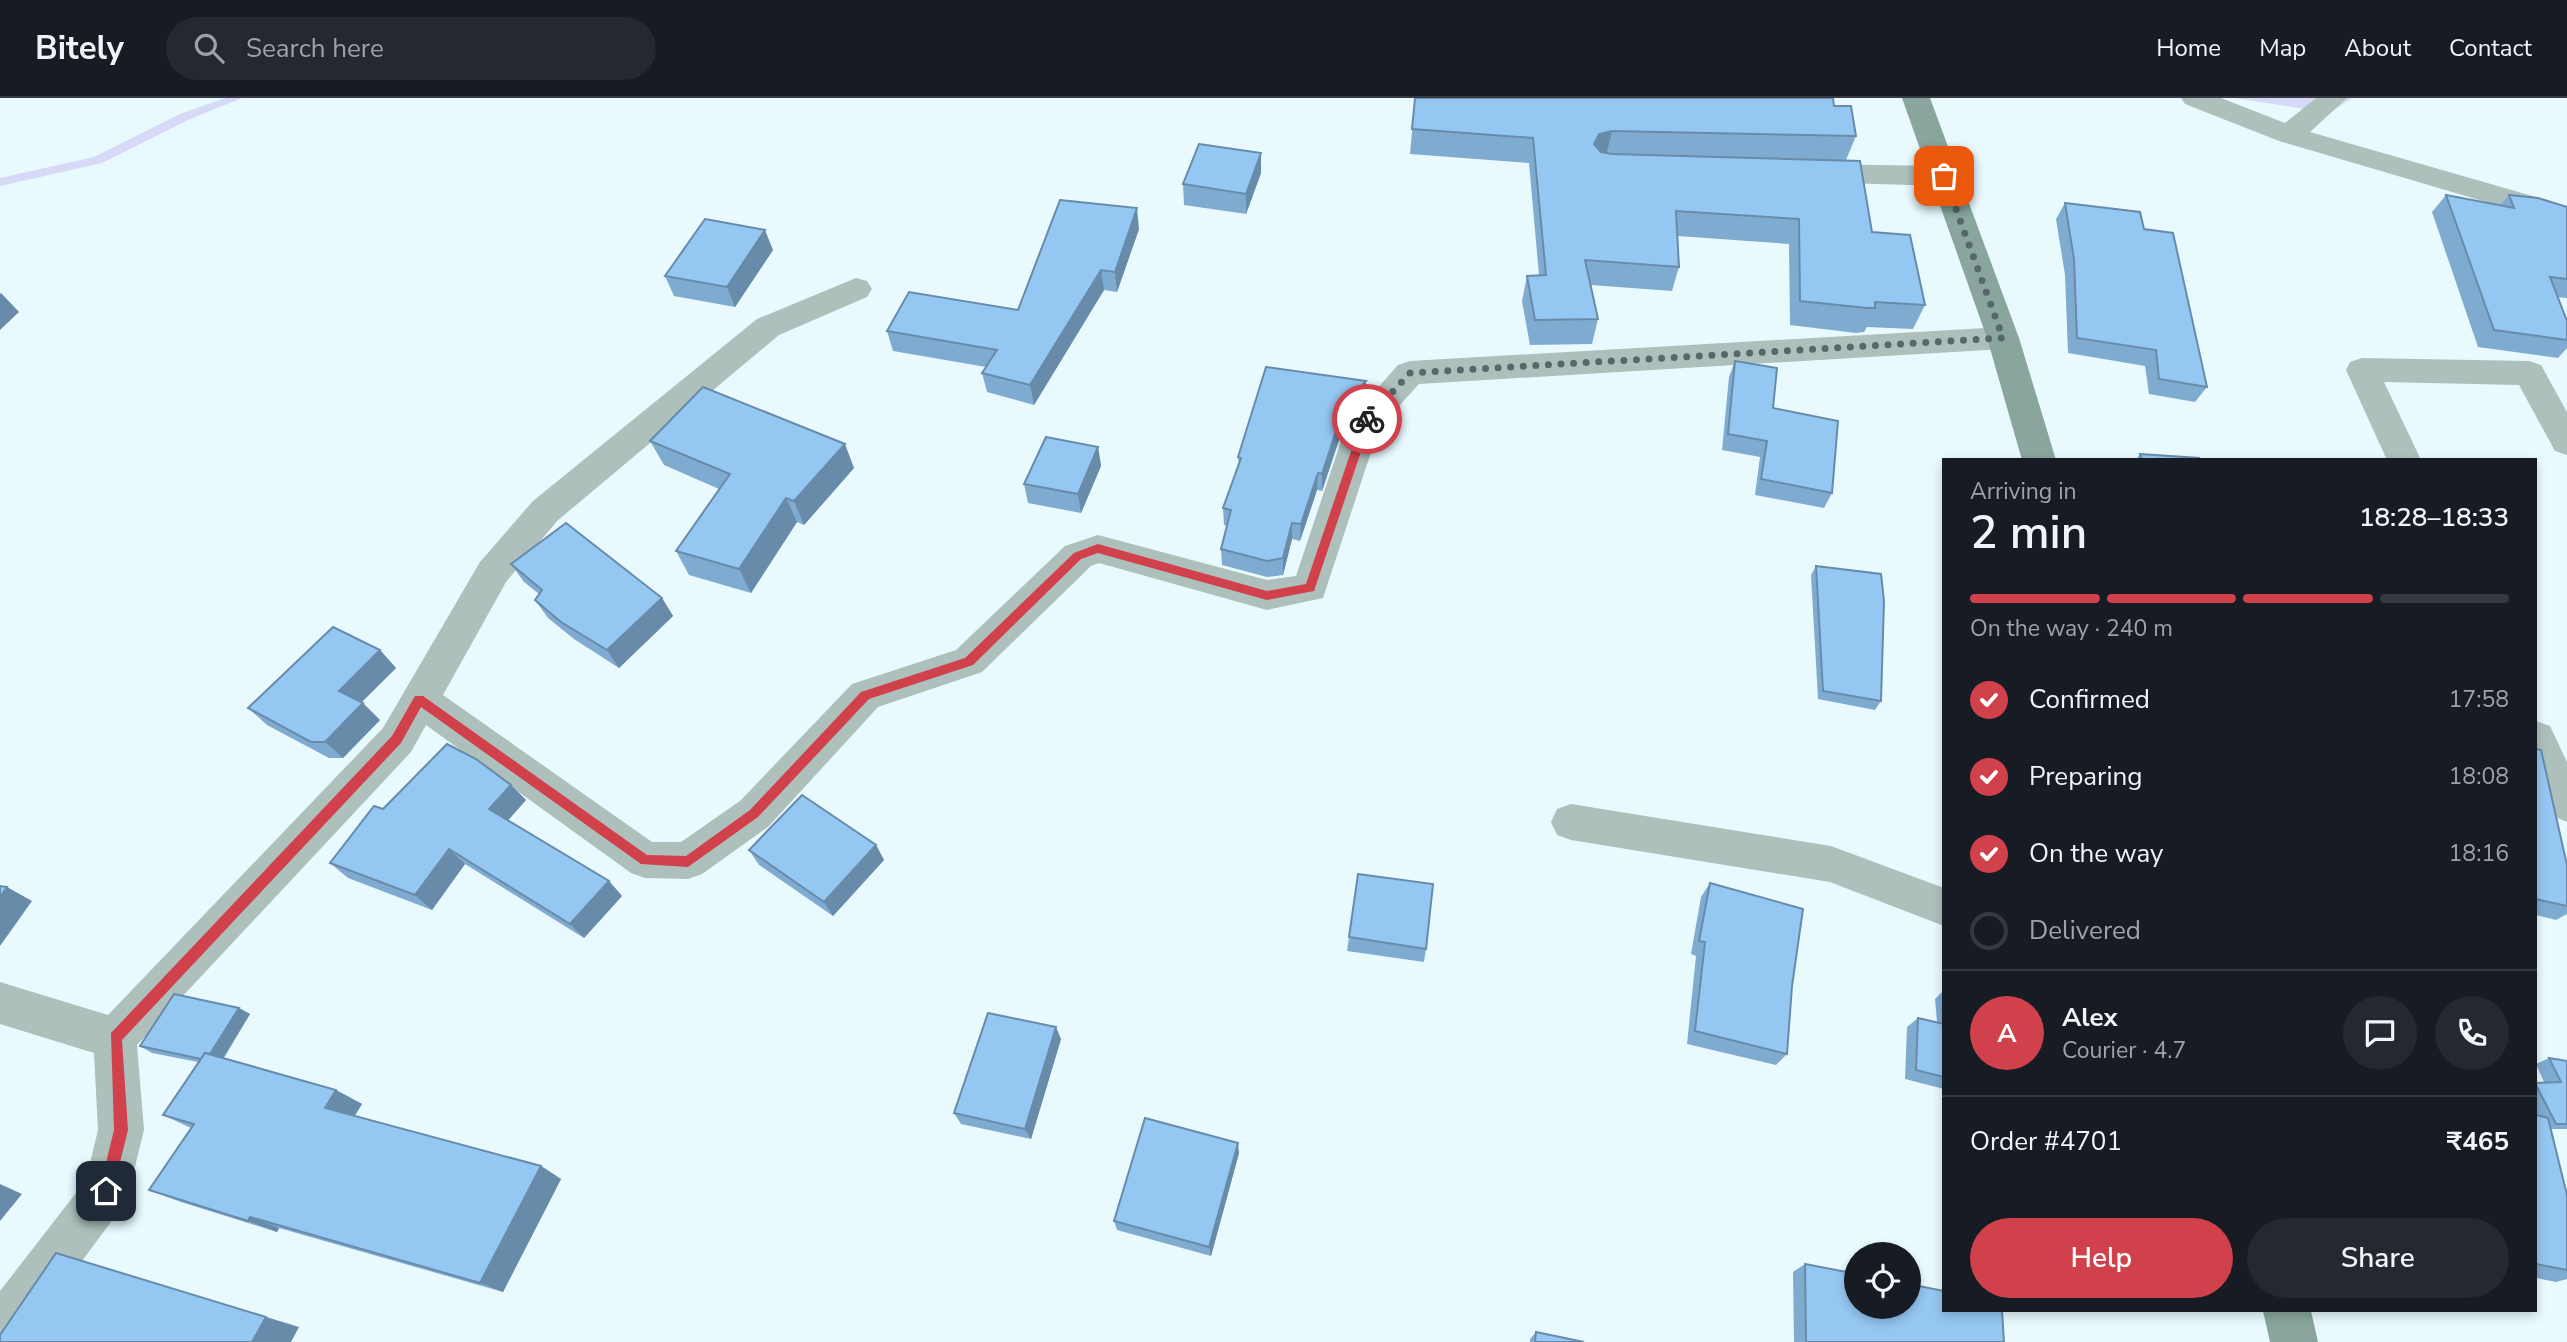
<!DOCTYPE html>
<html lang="en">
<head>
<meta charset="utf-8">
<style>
  :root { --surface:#171b24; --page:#242831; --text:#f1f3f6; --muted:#9ea1a6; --line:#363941; --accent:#d1414b }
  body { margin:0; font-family:"Nunito Sans",sans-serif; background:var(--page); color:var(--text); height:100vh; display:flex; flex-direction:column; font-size:26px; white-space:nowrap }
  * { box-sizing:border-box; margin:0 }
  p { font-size:23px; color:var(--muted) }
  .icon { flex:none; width:38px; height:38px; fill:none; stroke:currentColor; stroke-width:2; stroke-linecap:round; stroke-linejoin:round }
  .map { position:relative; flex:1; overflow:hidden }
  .side { position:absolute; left:1942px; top:360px; width:595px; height:854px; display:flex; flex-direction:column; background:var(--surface); border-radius:0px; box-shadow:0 4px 10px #0003 }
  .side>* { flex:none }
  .fabs { position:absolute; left:1844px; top:1144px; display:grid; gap:14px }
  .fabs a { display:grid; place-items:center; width:77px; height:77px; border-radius:50%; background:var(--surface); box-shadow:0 4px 10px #0003; font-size:35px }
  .pin { position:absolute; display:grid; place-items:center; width:60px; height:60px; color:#fff; margin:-30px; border-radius:14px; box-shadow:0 4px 10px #0006 }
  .courier { position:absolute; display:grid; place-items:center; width:70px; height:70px; margin:-35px; border:5px solid #d1414b; border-radius:50%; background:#fff; color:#222; box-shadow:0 2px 9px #0007 }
  .head em { font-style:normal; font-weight:600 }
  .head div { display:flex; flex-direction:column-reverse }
  .head { display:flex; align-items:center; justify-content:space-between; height:119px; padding:0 28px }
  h1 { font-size:46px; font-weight:600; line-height:52px }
  .bar { display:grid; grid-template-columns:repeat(4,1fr); gap:10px 7px; align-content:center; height:84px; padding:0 28px }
  .bar i { height:9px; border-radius:5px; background:var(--line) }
  .bar .active { background:var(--accent) }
  .bar p { grid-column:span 4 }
  .line { display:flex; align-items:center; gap:18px; padding:0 28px; border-top:2px solid var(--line) }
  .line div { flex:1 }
  .round { display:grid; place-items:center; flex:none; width:74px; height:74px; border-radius:37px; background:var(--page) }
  ol { padding:0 28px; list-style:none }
  li { display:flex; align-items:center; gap:21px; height:77px }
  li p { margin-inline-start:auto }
  li .icon { padding:7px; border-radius:50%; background:var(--accent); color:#fff; stroke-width:4 }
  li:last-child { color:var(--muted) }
  li i { width:38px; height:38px; border:4px solid var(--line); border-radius:50% }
  .action { display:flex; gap:14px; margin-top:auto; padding:14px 28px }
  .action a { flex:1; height:80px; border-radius:42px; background:var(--accent); color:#fff; font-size:28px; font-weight:600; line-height:80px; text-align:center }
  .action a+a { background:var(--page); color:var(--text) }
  header { display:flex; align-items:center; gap:42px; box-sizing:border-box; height:98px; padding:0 35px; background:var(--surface); border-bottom:2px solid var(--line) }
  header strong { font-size:33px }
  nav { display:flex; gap:38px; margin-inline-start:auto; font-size:24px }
  .search { width:490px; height:63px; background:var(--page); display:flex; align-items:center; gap:18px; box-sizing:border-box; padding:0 24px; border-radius:38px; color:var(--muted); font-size:26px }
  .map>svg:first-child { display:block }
</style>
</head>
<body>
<header>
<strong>Bitely</strong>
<div class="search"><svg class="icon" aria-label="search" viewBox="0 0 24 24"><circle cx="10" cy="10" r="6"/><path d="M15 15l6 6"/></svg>Search here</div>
<nav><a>Home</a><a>Map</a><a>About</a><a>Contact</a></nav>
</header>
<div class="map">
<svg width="2567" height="1244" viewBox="0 0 2567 1244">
  <rect width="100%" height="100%" fill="#e8fafe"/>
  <path fill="#d6daf7" d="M 2235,0 L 2352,0 L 2330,15 Z"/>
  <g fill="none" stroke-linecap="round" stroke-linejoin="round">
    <path fill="#d6daf7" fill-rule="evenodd" d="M 225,0 L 242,0 L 188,22 L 102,65 L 0,88 L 0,80 L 94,59 L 180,16 Z"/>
    <g fill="#adc0bb" fill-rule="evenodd">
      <path d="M 2181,0 L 2221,0 L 2285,25 L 2316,0 L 2347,0 L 2310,34 L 2567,108 L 2567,128 L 2279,43 L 2185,6 Z"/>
      <path d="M 1810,66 L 1944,68 L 1954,71 L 1959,78 L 1954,85 L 1944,88 L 1810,84 L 1800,82 L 1795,75 L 1800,68 Z"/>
      <path d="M 856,180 L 867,183 L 872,191 L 867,199 L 779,237 L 557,423 L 506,484 L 443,597 L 652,744 L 681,744 L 740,703 L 852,586 L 956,552 L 1065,448 L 1098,437 L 1267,482 L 1296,478 L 1347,325 L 1398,267 L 1410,263 L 2003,229 L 2014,232 L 2019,240 L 2014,248 L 2003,251 L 1419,286 L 1379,330 L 1323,500 L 1267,512 L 1099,465 L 1091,468 L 982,574 L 878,609 L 768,729 L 702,776 L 688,781 L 645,780 L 631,775 L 426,627 L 411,654 L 137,947 L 144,1032 L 129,1093 L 122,1109 L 22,1244 L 0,1244 L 0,1193 L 86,1082 L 98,1032 L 94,955 L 0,926 L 0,884 L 108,917 L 383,630 L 480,464 L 533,403 L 757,221 Z"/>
      <path d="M 2362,260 L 2529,263 L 2541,267 L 2567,314 L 2567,357 L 2555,353 L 2519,287 L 2384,284 L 2421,362 L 2387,362 L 2346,272 L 2350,264 Z"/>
      <path d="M 2536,623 L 2550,628 L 2567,664 L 2567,724 L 2553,718 L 2536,682 Z"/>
      <path d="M 1571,706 L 1831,748 L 1944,790 L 1944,828 L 1830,784 L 1571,742 L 1557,737 L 1551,724 L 1557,711 Z"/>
    </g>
    <g fill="#89a59e" fill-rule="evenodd">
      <path d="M 1902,0 L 1930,0 L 2019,240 L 2056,362 L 2022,362 L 1987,240 Z"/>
      <path d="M 2263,1213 L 2311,1213 L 2318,1244 L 2270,1244 Z"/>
    </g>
  </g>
  <g fill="#80abd1">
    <path d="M 1415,0 L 1834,8 L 1856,38 L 1846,62 L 1872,134 L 1925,207 L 1913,231 L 1867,229 L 1864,234 L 1856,235 L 1790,227 L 1789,146 L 1678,138 L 1679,169 L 1672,193 L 1591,187 L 1598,221 L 1592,246 L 1530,247 L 1522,203 L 1527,178 L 1539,177 L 1529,65 L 1410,56 Z"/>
    <path d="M 1261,75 L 1246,116 L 1184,107 L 1183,86 Z"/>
    <path d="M 2446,97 L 2500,107 L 2509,97 L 2567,109 L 2567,200 L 2557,199 L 2567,223 L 2567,250 L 2558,260 L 2478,249 L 2432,114 Z"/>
    <path d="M 2065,105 L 2144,131 L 2207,289 L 2195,304 L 2149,296 L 2145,268 L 2068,255 L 2065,177 L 2056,121 Z"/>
    <path d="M 1139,131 L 1117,194 L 1104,192 L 1034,307 L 987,294 L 982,275 L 986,269 L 893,253 L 887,233 L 1018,212 Z"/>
    <path d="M 773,152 L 735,209 L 674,198 L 665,178 Z"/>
    <path d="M 1735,263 L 1773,310 L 1832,395 L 1824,410 L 1755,397 L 1760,359 L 1722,352 L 1729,279 Z"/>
    <path d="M 1366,283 L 1365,300 L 1345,324 L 1322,393 L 1317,392 L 1300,443 L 1292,441 L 1283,477 L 1267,479 L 1222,467 L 1221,451 L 1227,428 L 1224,427 L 1223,410 L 1239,367 L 1238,359 Z"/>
    <path d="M 650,343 L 854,370 L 804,427 L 797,424 L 751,495 L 689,477 L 676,453 L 719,391 L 664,367 Z"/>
    <path d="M 1098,349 L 1101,368 L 1081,415 L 1028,405 L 1024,386 Z"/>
    <path d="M 2140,356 L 2199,362 L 2136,362 Z"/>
    <path d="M 511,466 L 662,500 L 673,518 L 619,570 L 574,541 L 548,520 L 535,502 L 539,496 L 524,484 Z"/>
    <path d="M 1816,468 L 1881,603 L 1875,612 L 1818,601 L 1811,477 Z"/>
    <path d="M 380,552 L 396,570 L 361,604 L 380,622 L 343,660 L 329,660 L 267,627 L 248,610 Z"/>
    <path d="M 2536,651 L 2567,767 L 2567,816 L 2556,822 L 2536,817 Z"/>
    <path d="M 511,687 L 526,702 L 508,722 L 609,783 L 622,798 L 584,840 L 465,766 L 432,812 L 348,780 L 330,765 L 383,711 Z"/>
    <path d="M 876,747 L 884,762 L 833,818 L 759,767 L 749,752 Z"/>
    <path d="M 1710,785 L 1792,888 L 1787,956 L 1776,967 L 1687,946 L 1696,858 L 1691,856 L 1701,799 Z"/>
    <path d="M 1349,839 L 1426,851 L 1424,864 L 1347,853 Z"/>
    <path d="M 1944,892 L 1944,991 L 1905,981 L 1907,929 L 1918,920 L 1937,924 L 1935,901 Z"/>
    <path d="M 239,910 L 250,916 L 224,960 L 336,992 L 362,1006 L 354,1018 L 541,1068 L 561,1081 L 503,1194 L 279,1130 L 277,1134 L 181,1104 L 149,1092 L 191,1030 L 163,1017 L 198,964 L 152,955 L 140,948 Z"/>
    <path d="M 1061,941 L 1031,1041 L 961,1026 L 954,1015 Z"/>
    <path d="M 2549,960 L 2567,963 L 2567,1031 L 2551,1031 L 2567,1097 L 2567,1181 L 2556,1184 L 2536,1180 L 2536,985 L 2544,984 L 2536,966 Z"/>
    <path d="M 1239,1055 L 1211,1158 L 1117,1132 L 1114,1123 Z"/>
    <path d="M 1805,1166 L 2004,1244 L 1794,1244 L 1793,1174 Z"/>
    <path d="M 1536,1234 L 1584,1244 L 1530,1244 L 1530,1241 Z"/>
  </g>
  <g fill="#688baa">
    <path d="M 1612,33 L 1606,58 L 1594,61 L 1594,46 L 1599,36 Z"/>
    <path d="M 1261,55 L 1261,75 L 1246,116 L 1246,96 Z"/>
    <path d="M 1137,110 L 1139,131 L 1117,194 L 1115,174 Z"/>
    <path d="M 765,132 L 773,152 L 735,209 L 727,189 Z"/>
    <path d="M 1101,172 L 1104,192 L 1034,307 L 1030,287 Z"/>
    <path d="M 1,195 L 19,214 L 0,232 L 0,196 Z"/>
    <path d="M 1366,283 L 1365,300 L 1345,324 L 1322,393 L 1322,376 L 1345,306 Z"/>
    <path d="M 845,346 L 854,370 L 804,427 L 794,403 Z"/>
    <path d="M 1098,349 L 1101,368 L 1081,415 L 1078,396 Z"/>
    <path d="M 1318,375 L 1317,392 L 1300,443 L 1301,426 Z"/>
    <path d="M 786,400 L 797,424 L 751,495 L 739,471 Z"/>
    <path d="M 1292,425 L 1292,441 L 1283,477 L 1283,460 Z"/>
    <path d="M 662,500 L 673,518 L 619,570 L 607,552 Z"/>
    <path d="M 380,552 L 396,570 L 356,610 L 339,593 Z"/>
    <path d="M 363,605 L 380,622 L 343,660 L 325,644 Z"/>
    <path d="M 511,687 L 526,702 L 505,726 L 489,711 Z"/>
    <path d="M 876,747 L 884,762 L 833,818 L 824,804 Z"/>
    <path d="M 449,751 L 465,766 L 432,812 L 415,797 Z"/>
    <path d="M 609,783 L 622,798 L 584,840 L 570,826 Z"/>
    <path d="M 7,789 L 32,803 L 0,848 L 0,799 Z"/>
    <path d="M 239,910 L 250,916 L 218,968 L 207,962 Z"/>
    <path d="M 1056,929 L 1061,941 L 1031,1041 L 1025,1031 Z"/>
    <path d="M 336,992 L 362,1006 L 351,1024 L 325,1010 Z"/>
    <path d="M 1238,1045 L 1239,1055 L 1211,1158 L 1209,1149 Z"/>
    <path d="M 541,1068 L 561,1081 L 503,1194 L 480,1185 Z"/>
    <path d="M 0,1086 L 22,1096 L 0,1123 Z"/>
    <path d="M 250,1119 L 279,1130 L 277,1134 L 248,1123 Z"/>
    <path d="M 56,1155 L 299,1229 L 291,1244 L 252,1244 Z"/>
  </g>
  <g fill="#95c7f3" stroke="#688baa" stroke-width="2">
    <path d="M 1415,0 L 1833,0 L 1834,8 L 1851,8 L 1856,38 L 1612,33 L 1599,36 L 1594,46 L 1601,54 L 1612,56 L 1860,63 L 1872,134 L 1910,137 L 1925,207 L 1875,204 L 1875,210 L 1867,210 L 1800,203 L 1799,121 L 1676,113 L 1679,169 L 1585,162 L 1598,221 L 1535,222 L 1527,178 L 1546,177 L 1533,40 L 1412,31 Z"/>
    <path d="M 1199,46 L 1261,55 L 1246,96 L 1183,86 Z"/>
    <path d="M 2446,97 L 2514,110 L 2509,97 L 2538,100 L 2567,109 L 2567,181 L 2550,179 L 2567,223 L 2567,242 L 2494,232 Z"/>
    <path d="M 1060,102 L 1137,110 L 1115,174 L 1101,172 L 1030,287 L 982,275 L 997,252 L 887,233 L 909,194 L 1018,212 Z"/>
    <path d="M 2065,105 L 2140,114 L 2144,131 L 2173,135 L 2207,289 L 2159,281 L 2156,252 L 2077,240 L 2074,161 Z"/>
    <path d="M 705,121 L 765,132 L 727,189 L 665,178 Z"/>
    <path d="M 1735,263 L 1777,270 L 1773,310 L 1838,323 L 1832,395 L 1761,381 L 1767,343 L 1728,336 Z"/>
    <path d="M 1266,269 L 1366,283 L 1345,306 L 1322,376 L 1318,375 L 1301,426 L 1292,425 L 1283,460 L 1267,463 L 1221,451 L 1231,412 L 1223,410 L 1241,360 L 1238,359 Z"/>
    <path d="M 703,289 L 845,346 L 794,403 L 786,400 L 739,471 L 676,453 L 730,376 L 650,343 Z"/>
    <path d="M 1046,339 L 1098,349 L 1078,396 L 1024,386 Z"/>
    <path d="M 2140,356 L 2199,360 L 2199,362 L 2142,362 Z"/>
    <path d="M 566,425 L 662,500 L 607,552 L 561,524 L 535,502 L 542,492 L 511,466 Z"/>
    <path d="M 1816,468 L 1881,476 L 1884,503 L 1881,603 L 1823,593 Z"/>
    <path d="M 333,529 L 380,552 L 339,593 L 363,605 L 325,644 L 311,644 L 248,610 Z"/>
    <path d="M 447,646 L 476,661 L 511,687 L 489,711 L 609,783 L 570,826 L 449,751 L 415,797 L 330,765 L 374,708 L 383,711 Z"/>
    <path d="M 2536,651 L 2541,652 L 2567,767 L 2567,808 L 2536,801 Z"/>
    <path d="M 802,697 L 876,747 L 824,804 L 749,752 Z"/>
    <path d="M 1358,776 L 1433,786 L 1426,851 L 1349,839 Z"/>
    <path d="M 1710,785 L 1803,811 L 1792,888 L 1787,956 L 1695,933 L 1705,844 L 1699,843 Z"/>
    <path d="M 0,788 L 7,789 L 0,799 Z"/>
    <path d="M 174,896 L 239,910 L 210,956 L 205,955 L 201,961 L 140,948 Z"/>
    <path d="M 988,915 L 1056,929 L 1025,1031 L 954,1015 Z"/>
    <path d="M 1918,920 L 1944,926 L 1944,979 L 1916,972 Z"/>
    <path d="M 205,955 L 336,992 L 325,1010 L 541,1068 L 480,1185 L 250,1119 L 248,1123 L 149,1092 L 194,1026 L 163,1017 Z"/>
    <path d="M 2549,960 L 2567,963 L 2567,1026 L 2556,1026 L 2536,987 L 2536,985 L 2561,984 Z"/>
    <path d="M 2536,1017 L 2548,1020 L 2567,1097 L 2567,1172 L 2536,1166 Z"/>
    <path d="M 1145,1020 L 1238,1045 L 1209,1149 L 1114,1123 Z"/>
    <path d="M 56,1155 L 266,1219 L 252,1244 L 0,1244 L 0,1237 Z"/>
    <path d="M 1805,1166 L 1857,1176 L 1857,1209 L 1909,1209 L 1909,1186 L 1944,1193 L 1944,1213 L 2002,1213 L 2004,1244 L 1806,1244 Z"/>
    <path d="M 1536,1234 L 1584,1244 L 1535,1244 Z"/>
  </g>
  <path fill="#d1414b" d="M 1367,318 L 1372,321 L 1314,493 L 1267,502 L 1098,455 L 1081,461 L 973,567 L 869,601 L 758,719 L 688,769 L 641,766 L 421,609 L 401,645 L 122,942 L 128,1032 L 113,1093 L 106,1100 L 101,1098 L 99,1093 L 114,1032 L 111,935 L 392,638 L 415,598 L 423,598 L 647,757 L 686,758 L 750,712 L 861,594 L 965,560 L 1074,455 L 1098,446 L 1267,493 L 1306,486 L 1362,321 Z"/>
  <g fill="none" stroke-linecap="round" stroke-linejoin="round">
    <path stroke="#57686c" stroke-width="7" stroke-dasharray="0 12.6" d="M 1367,321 L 1410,275 L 2003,240 L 1944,78"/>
  </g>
</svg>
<div class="fabs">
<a><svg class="icon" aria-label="locate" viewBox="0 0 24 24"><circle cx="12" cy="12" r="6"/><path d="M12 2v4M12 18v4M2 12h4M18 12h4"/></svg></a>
</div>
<div class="pin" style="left:1944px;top:78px;background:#ea580c"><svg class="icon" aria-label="bag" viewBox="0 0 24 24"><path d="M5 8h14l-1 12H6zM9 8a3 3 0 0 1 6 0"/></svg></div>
<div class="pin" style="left:106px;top:1093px;background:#1f2937"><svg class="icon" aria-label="home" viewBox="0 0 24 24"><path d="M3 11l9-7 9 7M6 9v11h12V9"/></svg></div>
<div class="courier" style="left:1367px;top:321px"><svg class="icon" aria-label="bike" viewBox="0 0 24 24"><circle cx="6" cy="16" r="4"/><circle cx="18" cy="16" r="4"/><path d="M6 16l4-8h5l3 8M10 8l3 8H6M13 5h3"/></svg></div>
<section class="side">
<div class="head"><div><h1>2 min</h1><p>Arriving in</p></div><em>18:28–18:33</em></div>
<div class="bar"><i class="active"></i><i class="active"></i><i class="active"></i><i></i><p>On the way · 240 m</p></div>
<ol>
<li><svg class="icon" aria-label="check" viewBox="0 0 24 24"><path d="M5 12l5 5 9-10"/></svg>Confirmed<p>17:58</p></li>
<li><svg class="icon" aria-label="check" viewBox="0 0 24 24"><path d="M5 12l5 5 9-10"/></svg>Preparing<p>18:08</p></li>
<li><svg class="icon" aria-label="check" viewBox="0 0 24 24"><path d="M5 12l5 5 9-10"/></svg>On the way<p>18:16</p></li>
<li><i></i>Delivered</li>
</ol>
<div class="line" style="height:126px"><b class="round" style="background:var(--accent);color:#fff">A</b><div><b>Alex</b><p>Courier · 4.7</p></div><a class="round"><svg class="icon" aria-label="chat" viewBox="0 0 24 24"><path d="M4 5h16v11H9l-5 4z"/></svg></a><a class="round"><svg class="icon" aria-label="phone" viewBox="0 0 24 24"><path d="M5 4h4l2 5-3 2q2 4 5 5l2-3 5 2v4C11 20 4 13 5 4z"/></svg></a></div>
<div class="line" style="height:91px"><div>Order #4701</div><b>₹465</b></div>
<div class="action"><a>Help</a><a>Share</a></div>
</section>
</div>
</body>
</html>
